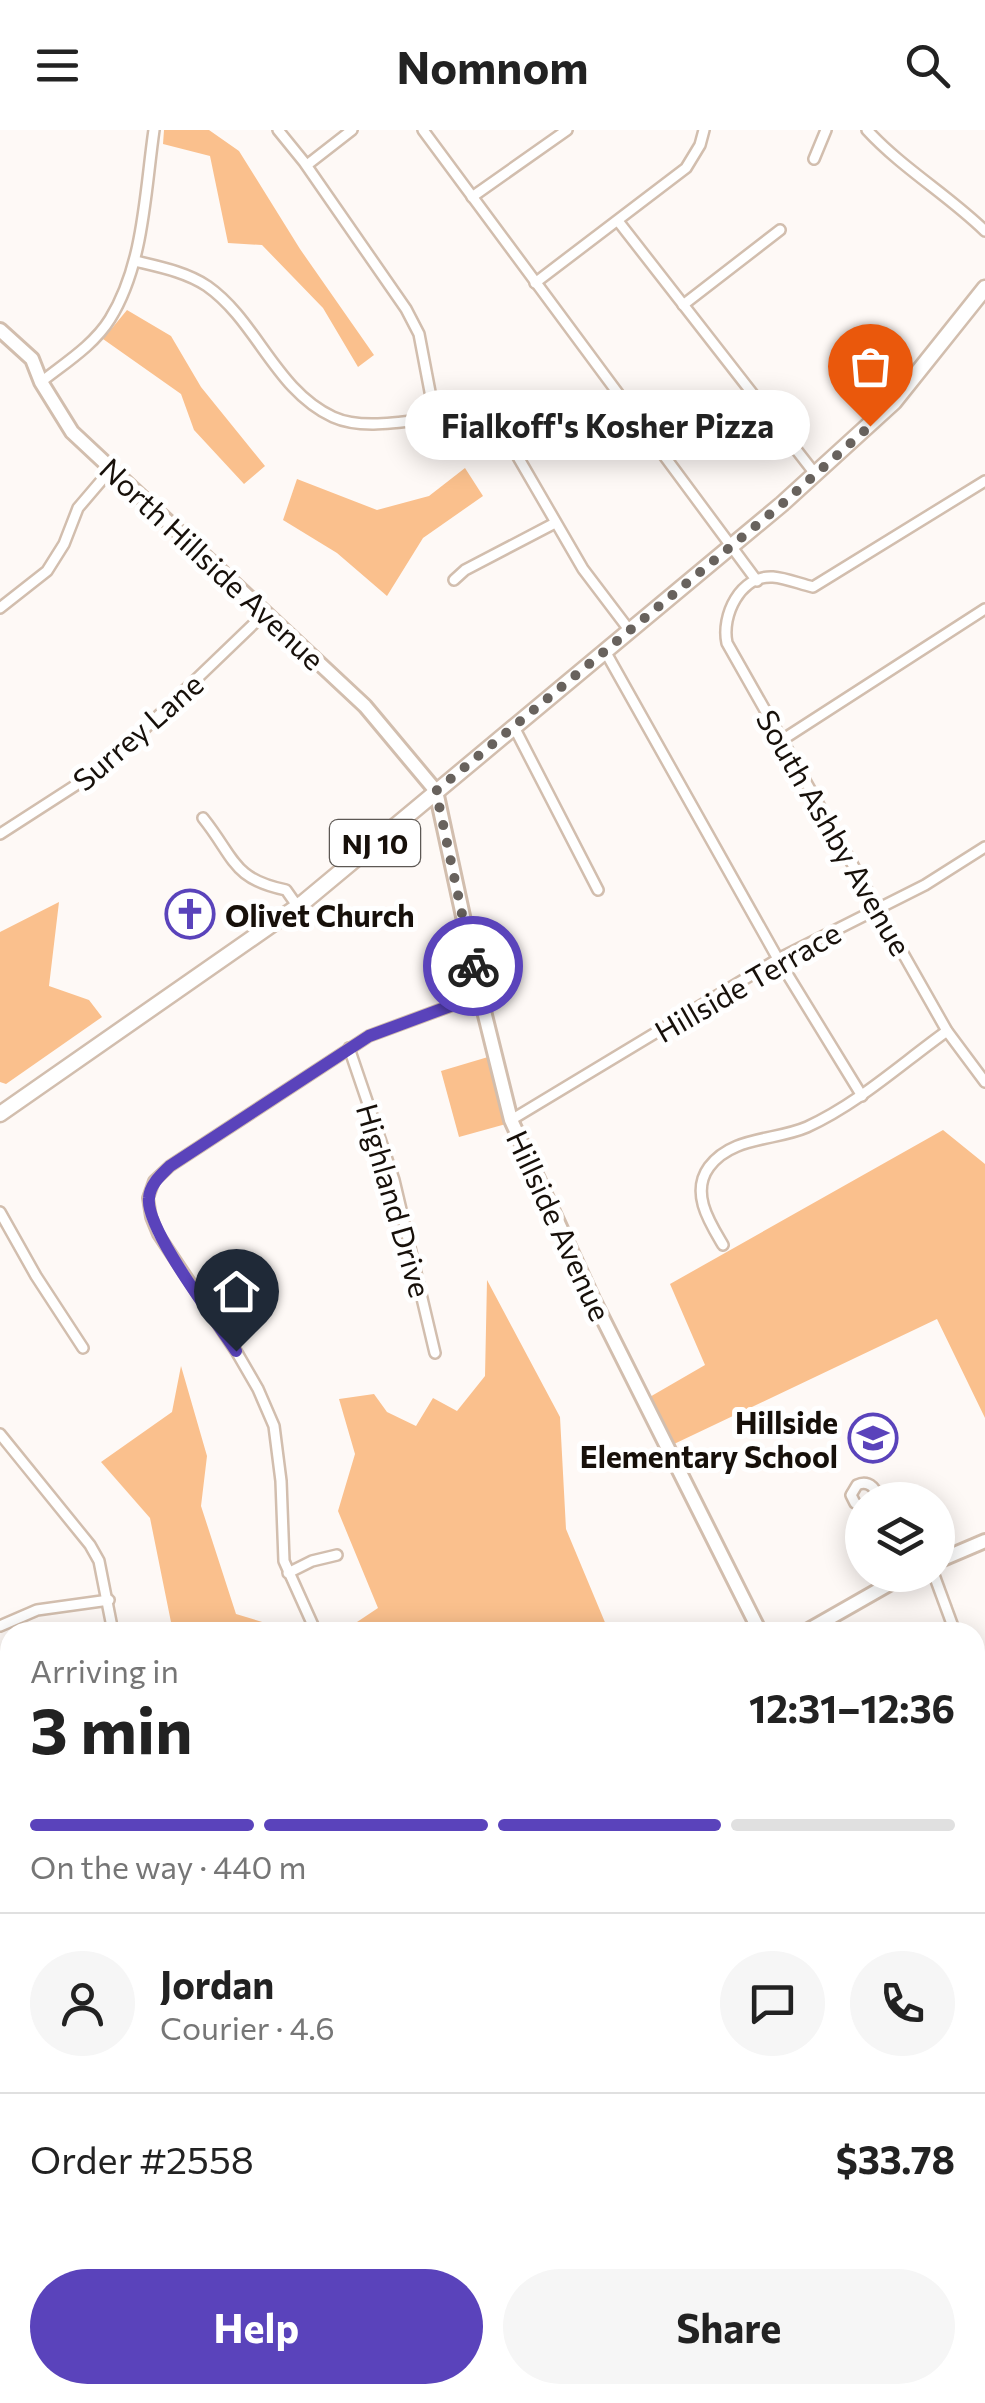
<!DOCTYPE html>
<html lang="en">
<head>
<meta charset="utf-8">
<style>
  :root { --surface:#fff; --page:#f6f6f6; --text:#222; --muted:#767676; --line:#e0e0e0; --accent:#5a43bb }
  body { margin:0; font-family:Commissioner,sans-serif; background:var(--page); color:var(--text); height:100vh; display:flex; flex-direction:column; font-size:38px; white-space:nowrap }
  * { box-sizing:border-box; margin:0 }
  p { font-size:32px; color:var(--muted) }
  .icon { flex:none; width:55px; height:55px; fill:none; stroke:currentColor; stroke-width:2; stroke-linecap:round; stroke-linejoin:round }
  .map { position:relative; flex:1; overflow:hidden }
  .panel { position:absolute; left:0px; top:1492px; width:985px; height:782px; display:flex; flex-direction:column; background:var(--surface); border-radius:30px 30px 0 0; box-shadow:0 5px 25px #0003 }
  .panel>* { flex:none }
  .fabs { position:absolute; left:845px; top:1352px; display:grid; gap:20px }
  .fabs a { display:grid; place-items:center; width:110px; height:110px; border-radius:50%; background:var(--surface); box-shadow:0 5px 25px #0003; font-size:50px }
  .pin { position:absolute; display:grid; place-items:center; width:85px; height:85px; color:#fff; margin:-102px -42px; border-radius:50% 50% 50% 0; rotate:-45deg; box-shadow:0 0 10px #0007 }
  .pin .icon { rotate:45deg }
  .courier { position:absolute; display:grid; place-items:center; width:100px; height:100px; margin:-50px; border:8px solid #5a43bb; border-radius:50%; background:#fff; color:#222; box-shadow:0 2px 12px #0007 }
  .bubble { position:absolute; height:70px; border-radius:35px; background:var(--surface); box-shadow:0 5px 25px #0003; font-size:32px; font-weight:700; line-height:70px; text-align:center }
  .overview em { font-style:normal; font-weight:700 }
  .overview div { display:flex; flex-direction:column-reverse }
  .overview { display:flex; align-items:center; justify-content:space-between; height:170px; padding:0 30px }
  h1 { font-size:65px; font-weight:700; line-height:75px }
  .bar { display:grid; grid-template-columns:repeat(4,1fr); gap:15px 10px; align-content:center; height:120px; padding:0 30px }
  .bar i { height:12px; border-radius:8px; background:var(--line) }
  .bar .on { background:var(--accent) }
  .bar p { grid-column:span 4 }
  .line { display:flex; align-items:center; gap:25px; padding:0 30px; border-top:2px solid var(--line) }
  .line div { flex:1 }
  .round { display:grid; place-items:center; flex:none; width:105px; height:105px; border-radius:52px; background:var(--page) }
  .cta { display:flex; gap:20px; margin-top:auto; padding:20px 30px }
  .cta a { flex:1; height:115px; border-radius:60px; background:var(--accent); color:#fff; font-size:40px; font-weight:700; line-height:115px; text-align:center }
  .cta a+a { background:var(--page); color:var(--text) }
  header { display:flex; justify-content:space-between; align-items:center; height:130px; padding:0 30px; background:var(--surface); font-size:45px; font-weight:700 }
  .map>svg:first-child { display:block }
</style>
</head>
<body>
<header><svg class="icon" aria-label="menu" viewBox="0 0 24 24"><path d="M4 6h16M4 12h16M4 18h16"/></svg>Nomnom<svg class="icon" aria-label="search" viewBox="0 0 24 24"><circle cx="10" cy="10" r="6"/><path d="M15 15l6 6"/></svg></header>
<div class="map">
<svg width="985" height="2273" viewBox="0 0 985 2273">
  <rect width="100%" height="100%" fill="#fef9f6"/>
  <g fill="#fac08d">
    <path d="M 164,0 L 209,0 L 239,21 L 300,119 L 374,225 L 358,237 L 323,178 L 262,115 L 228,113 L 210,26 L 163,14 Z"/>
    <path d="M 127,180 L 171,206 L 201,257 L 265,336 L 244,354 L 194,300 L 181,264 L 103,209 Z"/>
    <path d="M 465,338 L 483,366 L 423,408 L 387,466 L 337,423 L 283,390 L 297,349 L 377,380 L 429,366 Z"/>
    <path d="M 59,772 L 49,856 L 89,870 L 102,887 L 6,954 L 0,952 L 0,802 Z"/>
    <path d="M 488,927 L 506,994 L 459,1007 L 441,941 Z"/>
    <path d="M 943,1000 L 985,1034 L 985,1288 L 937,1189 L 674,1314 L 648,1268 L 705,1235 L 670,1154 Z"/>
    <path d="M 487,1150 L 560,1287 L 566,1399 L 609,1502 L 342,1502 L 378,1478 L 338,1381 L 355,1324 L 339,1269 L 374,1264 L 387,1282 L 416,1296 L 433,1268 L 457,1281 L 485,1246 Z"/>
    <path d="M 181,1236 L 207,1326 L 201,1376 L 236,1484 L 295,1502 L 173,1502 L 150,1388 L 101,1332 L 172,1282 Z"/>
  </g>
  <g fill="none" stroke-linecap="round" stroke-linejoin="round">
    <g stroke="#d2beae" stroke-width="14">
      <g id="street">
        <path d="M 278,0 L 304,32 L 406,179 L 419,204 L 435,288"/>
        <path d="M 423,0 L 757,451"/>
        <path d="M 867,0 C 902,38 948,65 985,101"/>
        <path d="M 814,29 L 826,0"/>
        <path d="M 307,35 L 352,0"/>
        <path d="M 472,67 L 567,0"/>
        <path d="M 618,91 L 816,345"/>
        <path d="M 135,131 C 160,137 186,142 207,156 C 257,191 275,260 333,287 C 379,308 457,273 492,292 C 498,295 503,303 507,308 L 583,439 L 630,501"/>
        <path d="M 535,153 L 686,38 L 700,15 L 704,0"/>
        <path d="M 683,175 L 780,100"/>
        <path d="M 41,252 C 65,233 94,215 110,189 C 144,134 145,62 154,0"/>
        <path d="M 985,351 L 813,457 C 800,454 786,448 773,447 C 740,445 721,486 727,513 L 947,901 L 985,952"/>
        <path d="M 454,450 L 465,440 L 555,393"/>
        <path d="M 0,478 L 47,441 L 64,414 L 78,378 L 113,337"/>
        <path d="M 605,521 L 778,829 L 862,966"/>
        <path d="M 514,597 L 598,760"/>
        <path d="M 782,610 L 985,479"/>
        <path d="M 203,688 C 235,728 232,749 286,760 L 298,777"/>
        <path d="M 0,704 L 107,635 L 264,484"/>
        <path d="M 349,918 L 394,1050 L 435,1223"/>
        <path d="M 511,990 L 778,829 L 925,755 L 985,717"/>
        <path d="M 0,1082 L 36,1146 L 83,1218"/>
        <path d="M 723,1115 C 710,1093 690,1063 709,1037 C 732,1006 775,1011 807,997 C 859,973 901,934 947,901"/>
        <path d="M 0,1304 L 90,1415 L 99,1431 L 113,1502"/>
        <path d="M 862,1377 L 855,1373 L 851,1365 L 857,1355 C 865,1351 872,1354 876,1362 L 875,1370"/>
        <path d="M 288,1443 L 312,1431 L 337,1425"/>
        <path d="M 934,1445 L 955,1502"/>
        <path d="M 0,1496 L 37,1480 L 109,1470"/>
        <path d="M 316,1502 L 284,1431 L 281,1351 L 274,1296 L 258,1259 L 236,1221 L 158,1104 L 151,1087 L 148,1068 L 154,1051 L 170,1036 L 369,906 L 480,865"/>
        <path d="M 975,1545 L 985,1543"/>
        <path d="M 975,1603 L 975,1636"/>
        <path d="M 0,1646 L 10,1640"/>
        <path d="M 975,1774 L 985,1774"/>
        <path d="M 975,1908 L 985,1904"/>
        <path d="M 0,1982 L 10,1963"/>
        <path d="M 975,2200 L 985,2204"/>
        <path d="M 889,2265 L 894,2273"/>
        <path d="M 0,2273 L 10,2259"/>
        <path d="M 105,2273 L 111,2265"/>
        <path d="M 463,2273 L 466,2265"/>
        <path d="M 578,2273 L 581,2265"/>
      </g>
    </g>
    <g stroke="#d2beae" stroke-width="18">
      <g id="secondary">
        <path d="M 0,200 L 32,229 L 41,252 L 72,302 L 365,576 L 436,661 L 480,865 L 511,990 L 593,1169 L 760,1502"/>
        <path d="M 938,1431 L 985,1411"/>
        <path d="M 805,1502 L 905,1445"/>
        <path d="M 718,2273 L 723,2265"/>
      </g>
    </g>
    <g stroke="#d2beae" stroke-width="19">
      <g id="primary">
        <path d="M 0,984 L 304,772 L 782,374 L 894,272 L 985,158"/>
        <path d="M 0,2177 L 10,2181"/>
        <path d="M 219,2265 L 238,2273"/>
      </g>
    </g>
    <use href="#street" stroke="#fff" stroke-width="9"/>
    <use href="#secondary" stroke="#fff" stroke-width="12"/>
    <use href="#primary" stroke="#fff" stroke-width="14"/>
  </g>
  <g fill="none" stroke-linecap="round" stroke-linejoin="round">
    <path stroke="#68625d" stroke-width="10" stroke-dasharray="0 18" d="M 473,836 L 436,661 L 782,374 L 870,296"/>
    <path stroke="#5a43bb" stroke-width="12" d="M 236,1221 C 217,1192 145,1099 149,1068 C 150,1054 161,1045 170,1036 L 369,906 L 480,865 L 473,836"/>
  </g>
  <defs>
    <g id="church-ring" transform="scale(2.5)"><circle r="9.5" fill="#fff" stroke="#5a43bb" stroke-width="1.5"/><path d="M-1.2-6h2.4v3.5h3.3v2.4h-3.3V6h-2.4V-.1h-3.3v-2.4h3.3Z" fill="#5a43bb"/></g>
    <g id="school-ring" transform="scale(2.5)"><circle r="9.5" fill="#fff" stroke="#5a43bb" stroke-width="1.5"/><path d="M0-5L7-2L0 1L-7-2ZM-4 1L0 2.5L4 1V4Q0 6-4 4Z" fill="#5a43bb"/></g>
  </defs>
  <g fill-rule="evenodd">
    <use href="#church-ring" x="190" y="784"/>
    <use href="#school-ring" x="873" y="1308"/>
  </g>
  <g text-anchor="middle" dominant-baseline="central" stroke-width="10" stroke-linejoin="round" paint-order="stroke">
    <rect fill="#fff" stroke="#5d5854" stroke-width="2.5" x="330" y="690" width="90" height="46" rx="8"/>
    <g font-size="28" font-weight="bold" fill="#17100a">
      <text x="375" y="713">NJ 10</text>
    </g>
    <g font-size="30" fill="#17100a" stroke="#fff">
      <text transform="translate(213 433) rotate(43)">North Hillside Avenue</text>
      <text transform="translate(137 601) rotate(-41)">Surrey Lane</text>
      <text transform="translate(835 702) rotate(60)">South Ashby Avenue</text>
      <text transform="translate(747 851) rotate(-30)">Hillside Terrace</text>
      <text transform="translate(395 1070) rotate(74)">Highland Drive</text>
      <text transform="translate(560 1095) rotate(65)">Hillside Avenue</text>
    </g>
    <g font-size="30" font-weight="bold" fill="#17100a" stroke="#fff" text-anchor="start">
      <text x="225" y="784">Olivet Church</text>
      <text x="838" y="1291" text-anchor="end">Hillside<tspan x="838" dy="34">Elementary School</tspan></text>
    </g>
  </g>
</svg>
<div class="fabs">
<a><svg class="icon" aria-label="layers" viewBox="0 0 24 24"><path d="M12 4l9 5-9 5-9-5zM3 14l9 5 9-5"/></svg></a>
</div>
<div class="pin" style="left:870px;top:296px;background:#ea580c"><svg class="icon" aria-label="bag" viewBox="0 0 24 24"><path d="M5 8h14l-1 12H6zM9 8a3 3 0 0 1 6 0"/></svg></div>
<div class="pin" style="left:236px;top:1221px;background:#1f2937"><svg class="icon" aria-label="home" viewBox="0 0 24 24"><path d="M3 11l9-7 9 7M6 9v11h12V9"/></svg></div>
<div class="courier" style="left:473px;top:836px"><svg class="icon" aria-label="bike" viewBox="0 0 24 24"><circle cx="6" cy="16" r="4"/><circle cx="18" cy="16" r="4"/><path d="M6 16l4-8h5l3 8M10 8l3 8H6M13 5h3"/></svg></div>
<div class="bubble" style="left:405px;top:260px;width:405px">Fialkoff's Kosher Pizza</div>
<section class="panel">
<div class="overview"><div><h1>3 min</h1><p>Arriving in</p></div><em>12:31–12:36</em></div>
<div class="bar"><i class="on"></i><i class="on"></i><i class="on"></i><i></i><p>On the way · 440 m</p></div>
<div class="line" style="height:180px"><a class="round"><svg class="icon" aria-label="person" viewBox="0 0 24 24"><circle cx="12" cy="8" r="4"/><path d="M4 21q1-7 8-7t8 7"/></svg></a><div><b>Jordan</b><p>Courier · 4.6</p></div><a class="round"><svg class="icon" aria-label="chat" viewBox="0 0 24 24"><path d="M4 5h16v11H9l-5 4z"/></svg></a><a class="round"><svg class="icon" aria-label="phone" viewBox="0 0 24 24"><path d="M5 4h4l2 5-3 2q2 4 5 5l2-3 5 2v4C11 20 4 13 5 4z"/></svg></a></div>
<div class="line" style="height:130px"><div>Order #2558</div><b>$33.78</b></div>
<div class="cta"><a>Help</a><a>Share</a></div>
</section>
</div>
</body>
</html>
